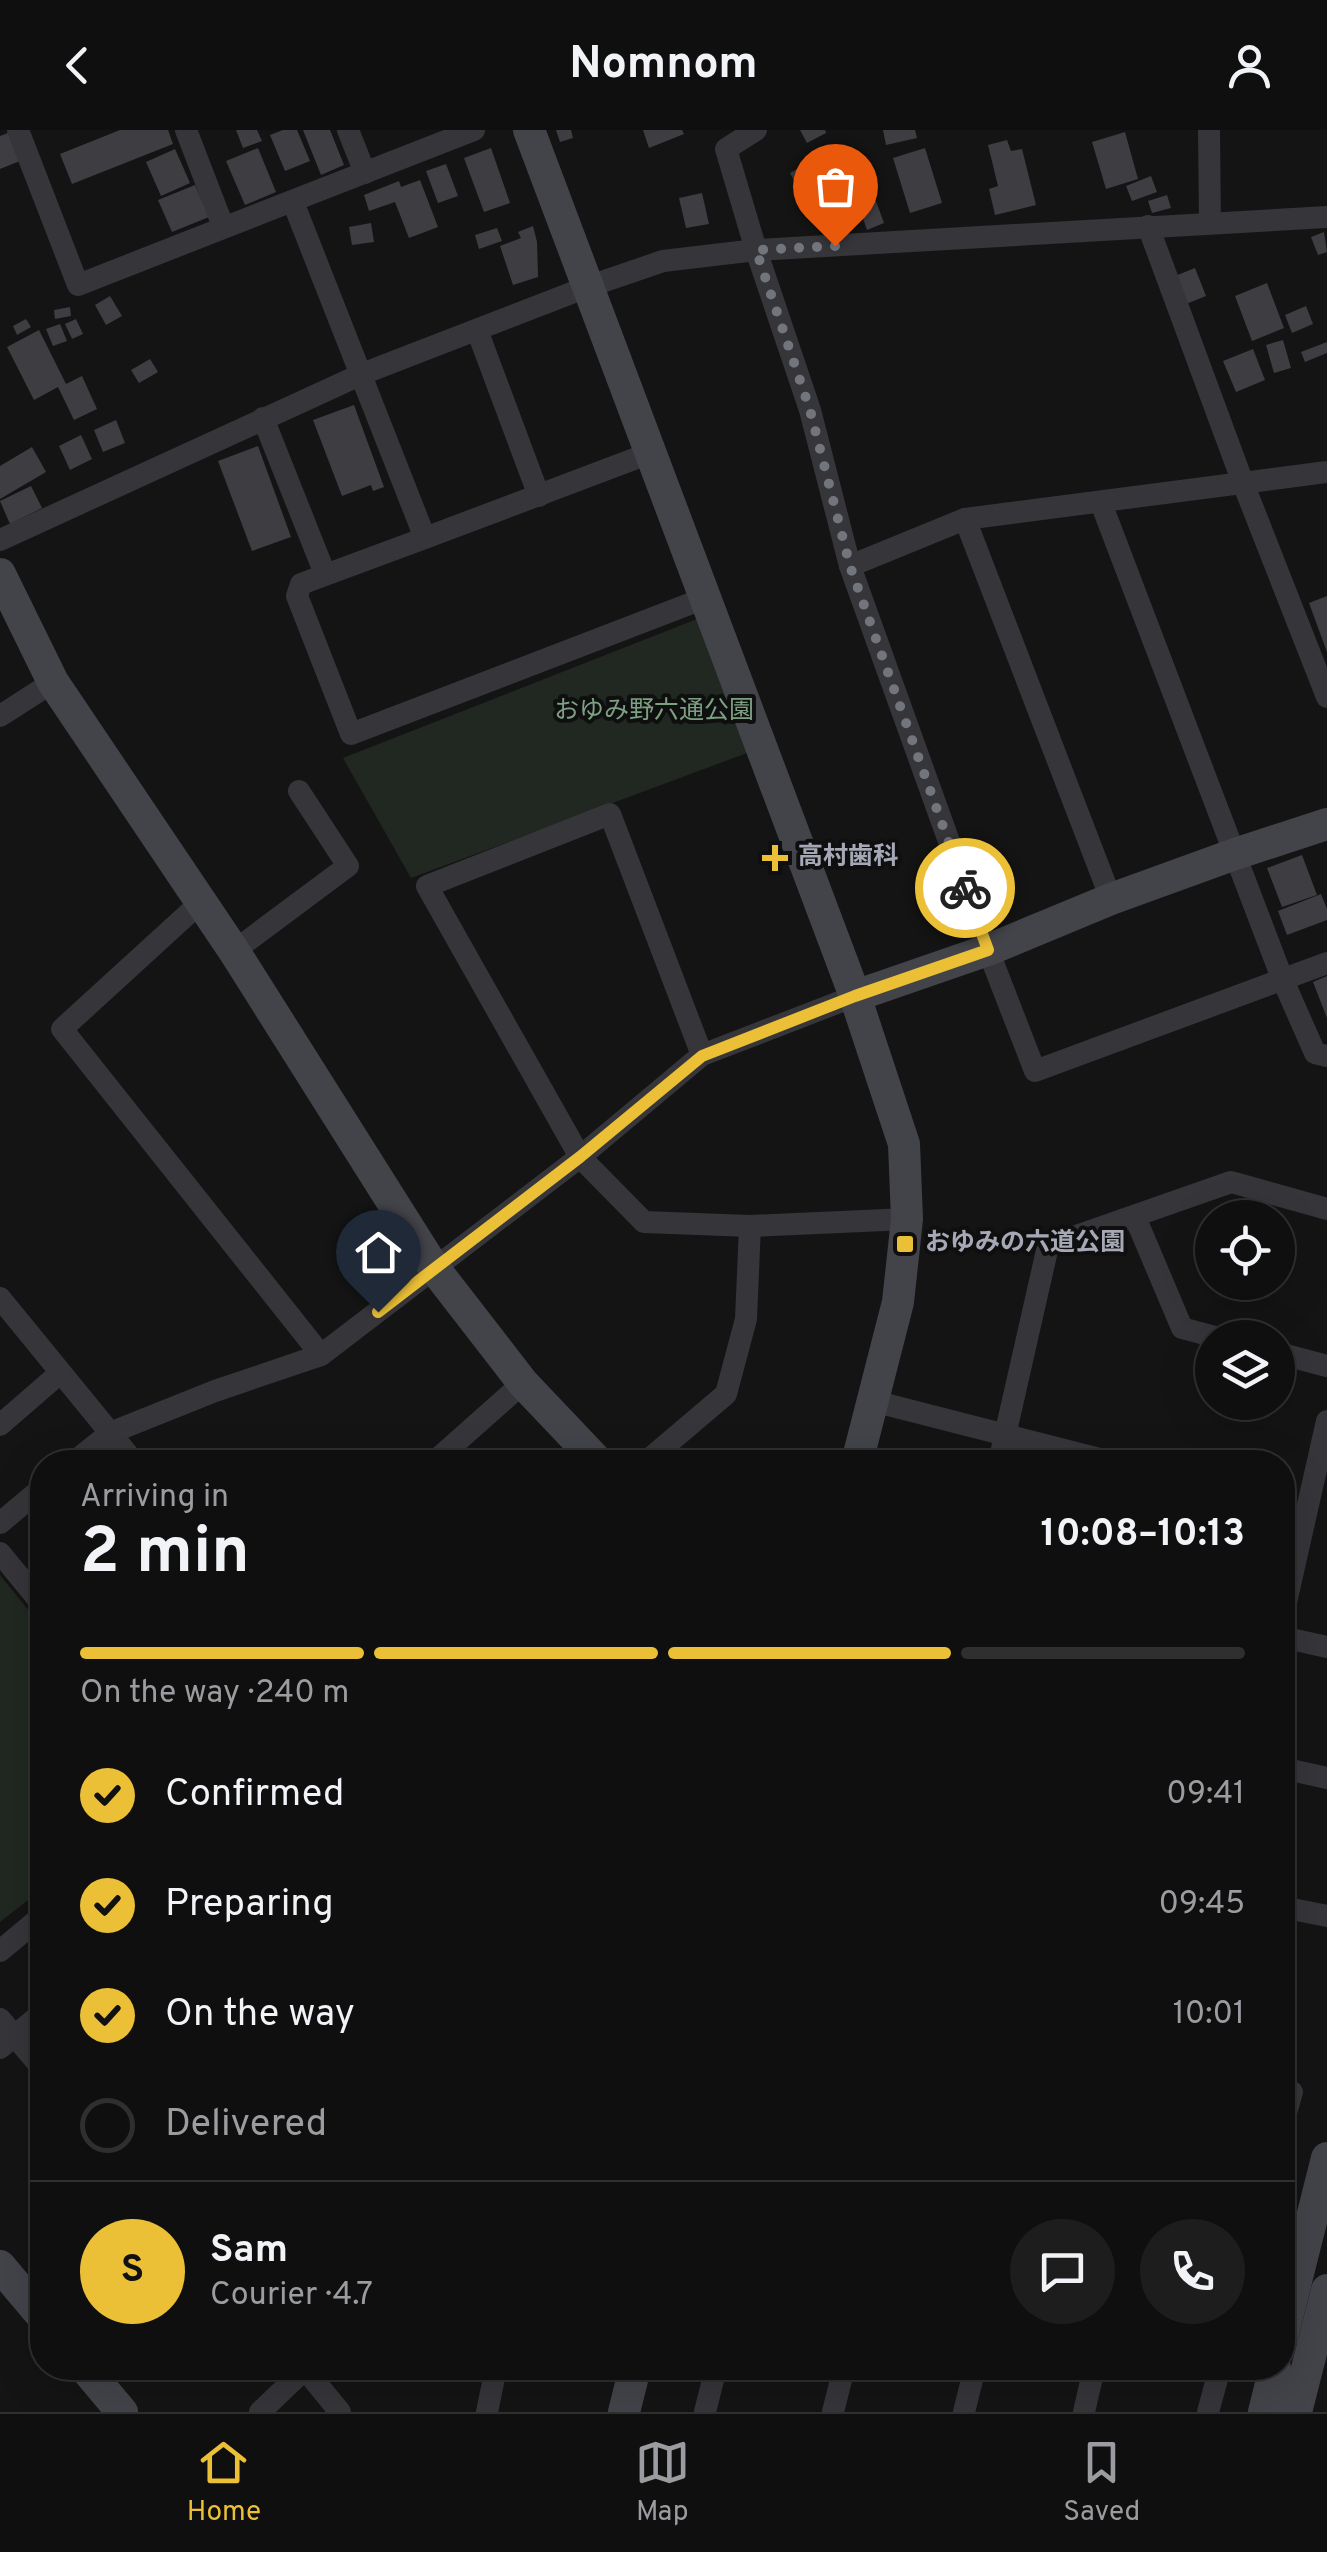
<!DOCTYPE html>
<html lang="en">
<head>
<meta charset="utf-8">
<style>
  :root { --surface:#0f0f10; --page:#1d1d1e; --text:#f1f3f6; --muted:#9b9c9f; --line:#2f2f30; --accent:#ebbf36 }
  body { margin:0; font-family:Overpass,"Noto Sans JP",sans-serif; background:var(--page); color:var(--text); height:100vh; display:flex; flex-direction:column; font-size:38px; white-space:nowrap }
  * { box-sizing:border-box; margin:0 }
  p { font-size:32px; color:var(--muted) }
  .icon { flex:none; width:55px; height:55px; fill:none; stroke:currentColor; stroke-width:2; stroke-linecap:round; stroke-linejoin:round }
  .map { position:relative; flex:1; overflow:hidden }
  .panel { position:absolute; left:30px; top:1320px; width:1265px; height:930px; display:flex; flex-direction:column; background:var(--surface); border-radius:40px; box-shadow:0 10px 40px #0002,0 0 0 2px var(--line) }
  .panel>* { flex:none }
  .fabs { position:absolute; left:1195px; top:1070px; display:grid; gap:20px }
  .fabs a { display:grid; place-items:center; width:100px; height:100px; border-radius:50%; background:var(--surface); box-shadow:0 10px 40px #0002,0 0 0 2px var(--line); font-size:50px }
  .pin { position:absolute; display:grid; place-items:center; width:85px; height:85px; color:#fff; margin:-102px -42px; border-radius:50% 50% 50% 0; rotate:-45deg; box-shadow:0 0 10px #0007 }
  .pin .icon { rotate:45deg }
  .courier { position:absolute; display:grid; place-items:center; width:100px; height:100px; margin:-50px; border:8px solid #ebbf36; border-radius:50%; background:#fff; color:#222; box-shadow:0 2px 12px #0007 }
  .head em { font-style:normal; font-weight:700 }
  .head div { display:flex; flex-direction:column-reverse }
  .head { display:flex; align-items:center; justify-content:space-between; height:170px; padding:0 50px }
  h1 { font-size:65px; font-weight:700; line-height:75px }
  .bar { display:grid; grid-template-columns:repeat(4,1fr); gap:15px 10px; align-content:center; height:120px; padding:0 50px }
  .bar i { height:12px; border-radius:8px; background:var(--line) }
  .bar .selected { background:var(--accent) }
  .bar p { grid-column:span 4 }
  .line { display:flex; align-items:center; gap:25px; padding:0 50px; border-top:2px solid var(--line) }
  .line div { flex:1 }
  .round { display:grid; place-items:center; flex:none; width:105px; height:105px; border-radius:52px; background:var(--page) }
  ol { padding:0 50px; list-style:none }
  li { display:flex; align-items:center; gap:30px; height:110px }
  li p { margin-inline-start:auto }
  li .icon { padding:10px; border-radius:50%; background:var(--accent); color:#111; stroke-width:4 }
  li:last-child { color:var(--muted) }
  li i { width:55px; height:55px; border:5px solid var(--line); border-radius:50% }
  header { display:flex; justify-content:space-between; align-items:center; height:130px; padding:0 50px; background:var(--surface); font-size:45px; font-weight:700 }
  .dock { display:flex; justify-content:space-around; align-items:center; height:140px; border-top:2px solid var(--line); background:var(--surface); font-size:28px; color:var(--muted) }
  .dock a { display:grid; justify-items:center; gap:5px }
  .dock .selected { color:var(--accent) }
  .map>svg:first-child { display:block }
</style>
</head>
<body>
<header><svg class="icon" aria-label="back" viewBox="0 0 24 24"><path d="M15 5l-7 7 7 7"/></svg>Nomnom<svg class="icon" aria-label="person" viewBox="0 0 24 24"><circle cx="12" cy="8" r="4"/><path d="M4 21q1-7 8-7t8 7"/></svg></header>
<div class="map">
<svg width="1327" height="2282" viewBox="0 0 1327 2282">
  <rect width="100%" height="100%" fill="#141415"/>
  <g fill="#202821">
    <path d="M 697,489 L 747,623 L 411,748 L 343,628 Z"/>
    <path d="M 0,1445 L 42,1497 L 42,1759 L 0,1792 Z"/>
  </g>
  <g fill="#3e3e42">
    <path d="M 120,0 L 168,0 L 173,14 L 72,54 L 60,24 Z"/>
    <path d="M 236,0 L 257,0 L 262,11 L 243,18 Z"/>
    <path d="M 283,0 L 297,0 L 310,31 L 285,41 L 270,5 Z"/>
    <path d="M 303,0 L 330,0 L 344,35 L 321,45 Z"/>
    <path d="M 556,0 L 571,0 L 573,8 L 560,12 Z"/>
    <path d="M 643,0 L 682,0 L 684,4 L 649,18 Z"/>
    <path d="M 800,0 L 825,0 L 826,3 L 807,13 Z"/>
    <path d="M 883,0 L 915,0 L 917,8 L 886,15 Z"/>
    <path d="M 1125,2 L 1138,49 L 1106,59 L 1092,12 Z"/>
    <path d="M 8,3 L 20,31 L 0,39 L 0,6 Z"/>
    <path d="M 1007,10 L 1011,21 L 1022,19 L 1036,75 L 995,85 L 989,59 L 998,56 L 988,15 Z"/>
    <path d="M 258,18 L 276,62 L 245,75 L 226,31 Z"/>
    <path d="M 491,18 L 510,73 L 484,82 L 464,28 Z"/>
    <path d="M 925,18 L 942,73 L 910,83 L 893,28 Z"/>
    <path d="M 175,19 L 190,53 L 161,66 L 146,32 Z"/>
    <path d="M 818,28 L 840,71 L 812,85 L 790,43 Z"/>
    <path d="M 446,34 L 458,66 L 438,73 L 426,41 Z"/>
    <path d="M 1151,46 L 1157,62 L 1132,71 L 1126,56 Z"/>
    <path d="M 420,50 L 438,97 L 409,108 L 395,72 L 369,81 L 364,65 L 399,51 L 401,57 Z"/>
    <path d="M 195,55 L 209,87 L 172,102 L 158,70 Z"/>
    <path d="M 702,63 L 709,94 L 686,98 L 679,68 Z"/>
    <path d="M 873,63 L 884,93 L 867,100 L 856,69 Z"/>
    <path d="M 1167,65 L 1171,78 L 1152,83 L 1148,71 Z"/>
    <path d="M 371,93 L 374,112 L 352,115 L 349,97 Z"/>
    <path d="M 533,96 L 537,112 L 538,147 L 513,155 L 500,116 L 521,108 L 518,102 Z"/>
    <path d="M 497,98 L 502,111 L 479,119 L 475,105 Z"/>
    <path d="M 1324,102 L 1327,122 L 1318,125 L 1311,107 Z"/>
    <path d="M 1195,138 L 1206,166 L 1186,174 L 1175,146 Z"/>
    <path d="M 1267,153 L 1284,198 L 1252,211 L 1235,166 Z"/>
    <path d="M 110,166 L 122,186 L 106,195 L 95,175 Z"/>
    <path d="M 1306,176 L 1313,194 L 1292,203 L 1285,185 Z"/>
    <path d="M 70,177 L 71,186 L 55,189 L 54,180 Z"/>
    <path d="M 26,189 L 31,197 L 17,205 L 13,196 Z"/>
    <path d="M 76,189 L 83,204 L 72,209 L 65,194 Z"/>
    <path d="M 60,194 L 67,211 L 53,216 L 46,199 Z"/>
    <path d="M 39,200 L 66,254 L 82,246 L 97,279 L 74,290 L 58,257 L 34,270 L 7,217 Z"/>
    <path d="M 1283,210 L 1291,238 L 1274,243 L 1266,215 Z"/>
    <path d="M 1327,212 L 1327,223 L 1305,232 L 1301,222 Z"/>
    <path d="M 1253,219 L 1265,250 L 1236,262 L 1223,231 Z"/>
    <path d="M 150,229 L 158,242 L 139,253 L 131,240 Z"/>
    <path d="M 354,275 L 384,357 L 373,361 L 371,355 L 342,366 L 313,290 Z"/>
    <path d="M 116,290 L 125,313 L 103,322 L 94,300 Z"/>
    <path d="M 81,305 L 92,329 L 70,340 L 59,316 Z"/>
    <path d="M 258,316 L 291,407 L 252,421 L 218,331 Z"/>
    <path d="M 32,317 L 46,342 L 0,369 L 0,336 Z"/>
    <path d="M 31,356 L 42,378 L 10,394 L 0,371 Z"/>
    <path d="M 1327,466 L 1327,522 L 1309,473 Z"/>
    <path d="M 1302,725 L 1317,765 L 1282,777 L 1267,738 Z"/>
    <path d="M 1321,764 L 1327,779 L 1327,790 L 1287,805 L 1278,781 Z"/>
    <path d="M 1327,846 L 1327,888 L 1313,852 Z"/>
  </g>
  <g fill="none" stroke-linecap="round" stroke-linejoin="round">
    <g stroke="#35353a" stroke-width="22">
      <path d="M 18,0 L 78,155 C 210,102 342,52 474,0"/>
      <path d="M 186,0 L 223,96"/>
      <path d="M 348,0 L 365,43"/>
      <path d="M 756,0 L 726,19 L 756,120 L 810,280 L 850,436 L 988,820 L 1035,941 L 1327,833"/>
      <path d="M 1209,0 L 1210,93"/>
      <path d="M 293,72 L 425,408 L 301,454 L 297,466 L 351,604 L 705,468"/>
      <path d="M 1148,96 L 1243,353 L 1327,567"/>
      <path d="M 477,200 L 539,366"/>
      <path d="M 263,288 L 325,444"/>
      <path d="M 1101,373 L 1282,848 L 1315,923 L 1327,926"/>
      <path d="M 965,389 L 1111,769"/>
      <path d="M 425,408 L 650,323"/>
      <path d="M 0,410 L 362,244 L 587,157 L 663,131 L 756,120 L 1327,87"/>
      <path d="M 850,436 L 965,389 L 1327,342"/>
      <path d="M 0,586 L 53,552"/>
      <path d="M 201,772 L 62,899 L 321,1225"/>
      <path d="M 234,821 L 348,736 L 299,661"/>
      <path d="M 702,925 L 610,684 L 427,756 L 580,1027 L 644,1092 L 750,1096 L 907,1089"/>
      <path d="M 1135,1087 L 1182,1198 L 1219,1208"/>
      <path d="M 0,1168 L 134,1332"/>
      <path d="M 1278,1223 L 1327,1236"/>
      <path d="M 873,1271 L 1111,1332"/>
      <path d="M 0,1295 L 60,1243"/>
      <path d="M 74,1332 L 110,1303 L 215,1261 L 321,1225 L 580,1027 L 702,925 L 855,866"/>
      <path d="M 434,1332 L 523,1253"/>
      <path d="M 646,1332 L 726,1264 L 746,1189 L 750,1096"/>
      <path d="M 999,1332 L 1048,1116 L 1231,1052 L 1327,1079"/>
      <path d="M 0,1393 L 42,1358"/>
      <path d="M 0,1423 L 42,1474"/>
      <path d="M 1282,1490 L 1327,1291"/>
      <path d="M 1282,1507 L 1327,1517"/>
      <path d="M 1282,1638 L 1327,1648"/>
      <path d="M 1282,1777 L 1327,1786"/>
      <path d="M 0,1821 L 42,1786"/>
      <path d="M 0,1889 L 42,1938"/>
      <path d="M 0,1918 L 42,1883"/>
      <path d="M 1282,1960 L 1292,1962 L 1282,1997"/>
      <path d="M 304,2238 L 340,2282"/>
      <path d="M 260,2282 L 306,2238"/>
      <path d="M 487,2282 L 496,2238"/>
      <path d="M 705,2282 L 716,2238"/>
      <path d="M 833,2282 L 844,2238"/>
      <path d="M 964,2282 L 975,2238"/>
      <path d="M 1084,2282 L 1094,2238"/>
      <path d="M 1208,2282 L 1220,2238"/>
    </g>
    <g stroke="#43444a" stroke-width="32">
      <path d="M 529,0 L 855,866 L 904,1014 L 907,1089 L 898,1172 L 857,1332"/>
      <path d="M 0,444 L 53,552 L 234,821 L 434,1138 L 523,1253 L 598,1332"/>
      <path d="M 855,866 L 988,820 L 1111,769 L 1235,724 L 1327,694"/>
      <path d="M 0,2136 L 42,2186"/>
      <path d="M 1282,2207 L 1327,2028"/>
      <path d="M 85,2238 L 122,2282"/>
      <path d="M 624,2282 L 635,2238"/>
      <path d="M 1264,2282 L 1275,2238"/>
      <path d="M 1296,2282 L 1327,2160"/>
    </g>
  </g>
  <g fill="none" stroke-linecap="round" stroke-linejoin="round">
    <path stroke="#73757d" stroke-width="10" stroke-dasharray="0 18" d="M 835,116 L 756,120 L 810,280 L 850,436 L 965,758"/>
    <path stroke="#ebbf36" stroke-width="12" d="M 378,1182 L 580,1027 L 702,926 L 855,866 L 988,820 L 965,758"/>
  </g>
  <g fill="#ebbf36" stroke="#0f0f10" stroke-width="4">
    <path d="M770 713h10v10h10v10h-10v10h-10v-10h-10v-10h10z"/>
    <rect x="895" y="1104" width="20" height="20" rx="5"/>
  </g>
  <g text-anchor="middle" dominant-baseline="central" stroke-width="8" stroke-linejoin="round" paint-order="stroke">
    <g font-size="25" fill="#7da083" stroke="#0f0f10">
      <text x="654" y="582">おゆみ野六通公園</text>
    </g>
    <g font-size="25" font-weight="bold" fill="#a6a9b5" stroke="#0f0f10" text-anchor="start">
      <text x="798" y="728">高村歯科</text>
      <text x="925" y="1114">おゆみの六道公園</text>
    </g>
  </g>
</svg>
<div class="fabs">
<a><svg class="icon" aria-label="locate" viewBox="0 0 24 24"><circle cx="12" cy="12" r="6"/><path d="M12 2v4M12 18v4M2 12h4M18 12h4"/></svg></a>
<a><svg class="icon" aria-label="layers" viewBox="0 0 24 24"><path d="M12 4l9 5-9 5-9-5zM3 14l9 5 9-5"/></svg></a>
</div>
<div class="pin" style="left:835px;top:116px;background:#ea580c"><svg class="icon" aria-label="bag" viewBox="0 0 24 24"><path d="M5 8h14l-1 12H6zM9 8a3 3 0 0 1 6 0"/></svg></div>
<div class="pin" style="left:378px;top:1182px;background:#1f2937"><svg class="icon" aria-label="home" viewBox="0 0 24 24"><path d="M3 11l9-7 9 7M6 9v11h12V9"/></svg></div>
<div class="courier" style="left:965px;top:758px"><svg class="icon" aria-label="bike" viewBox="0 0 24 24"><circle cx="6" cy="16" r="4"/><circle cx="18" cy="16" r="4"/><path d="M6 16l4-8h5l3 8M10 8l3 8H6M13 5h3"/></svg></div>
<section class="panel">
<div class="head"><div><h1>2 min</h1><p>Arriving in</p></div><em>10:08–10:13</em></div>
<div class="bar"><i class="selected"></i><i class="selected"></i><i class="selected"></i><i></i><p>On the way · 240 m</p></div>
<ol>
<li><svg class="icon" aria-label="check" viewBox="0 0 24 24"><path d="M5 12l5 5 9-10"/></svg>Confirmed<p>09:41</p></li>
<li><svg class="icon" aria-label="check" viewBox="0 0 24 24"><path d="M5 12l5 5 9-10"/></svg>Preparing<p>09:45</p></li>
<li><svg class="icon" aria-label="check" viewBox="0 0 24 24"><path d="M5 12l5 5 9-10"/></svg>On the way<p>10:01</p></li>
<li><i></i>Delivered</li>
</ol>
<div class="line" style="height:180px"><b class="round" style="background:var(--accent);color:#111">S</b><div><b>Sam</b><p>Courier · 4.7</p></div><a class="round"><svg class="icon" aria-label="chat" viewBox="0 0 24 24"><path d="M4 5h16v11H9l-5 4z"/></svg></a><a class="round"><svg class="icon" aria-label="phone" viewBox="0 0 24 24"><path d="M5 4h4l2 5-3 2q2 4 5 5l2-3 5 2v4C11 20 4 13 5 4z"/></svg></a></div>
</section>
</div>
<nav class="dock">
<a class="selected"><svg class="icon" aria-label="home" viewBox="0 0 24 24"><path d="M3 11l9-7 9 7M6 9v11h12V9"/></svg>Home</a>
<a><svg class="icon" aria-label="map" viewBox="0 0 24 24"><path d="M3 6l6-2 6 2 6-2v14l-6 2-6-2-6 2zM9 4v14M15 6v14"/></svg>Map</a>
<a><svg class="icon" aria-label="saved" viewBox="0 0 24 24"><path d="M7 4h10v16l-5-4-5 4z"/></svg>Saved</a>
</nav>
</body>
</html>
